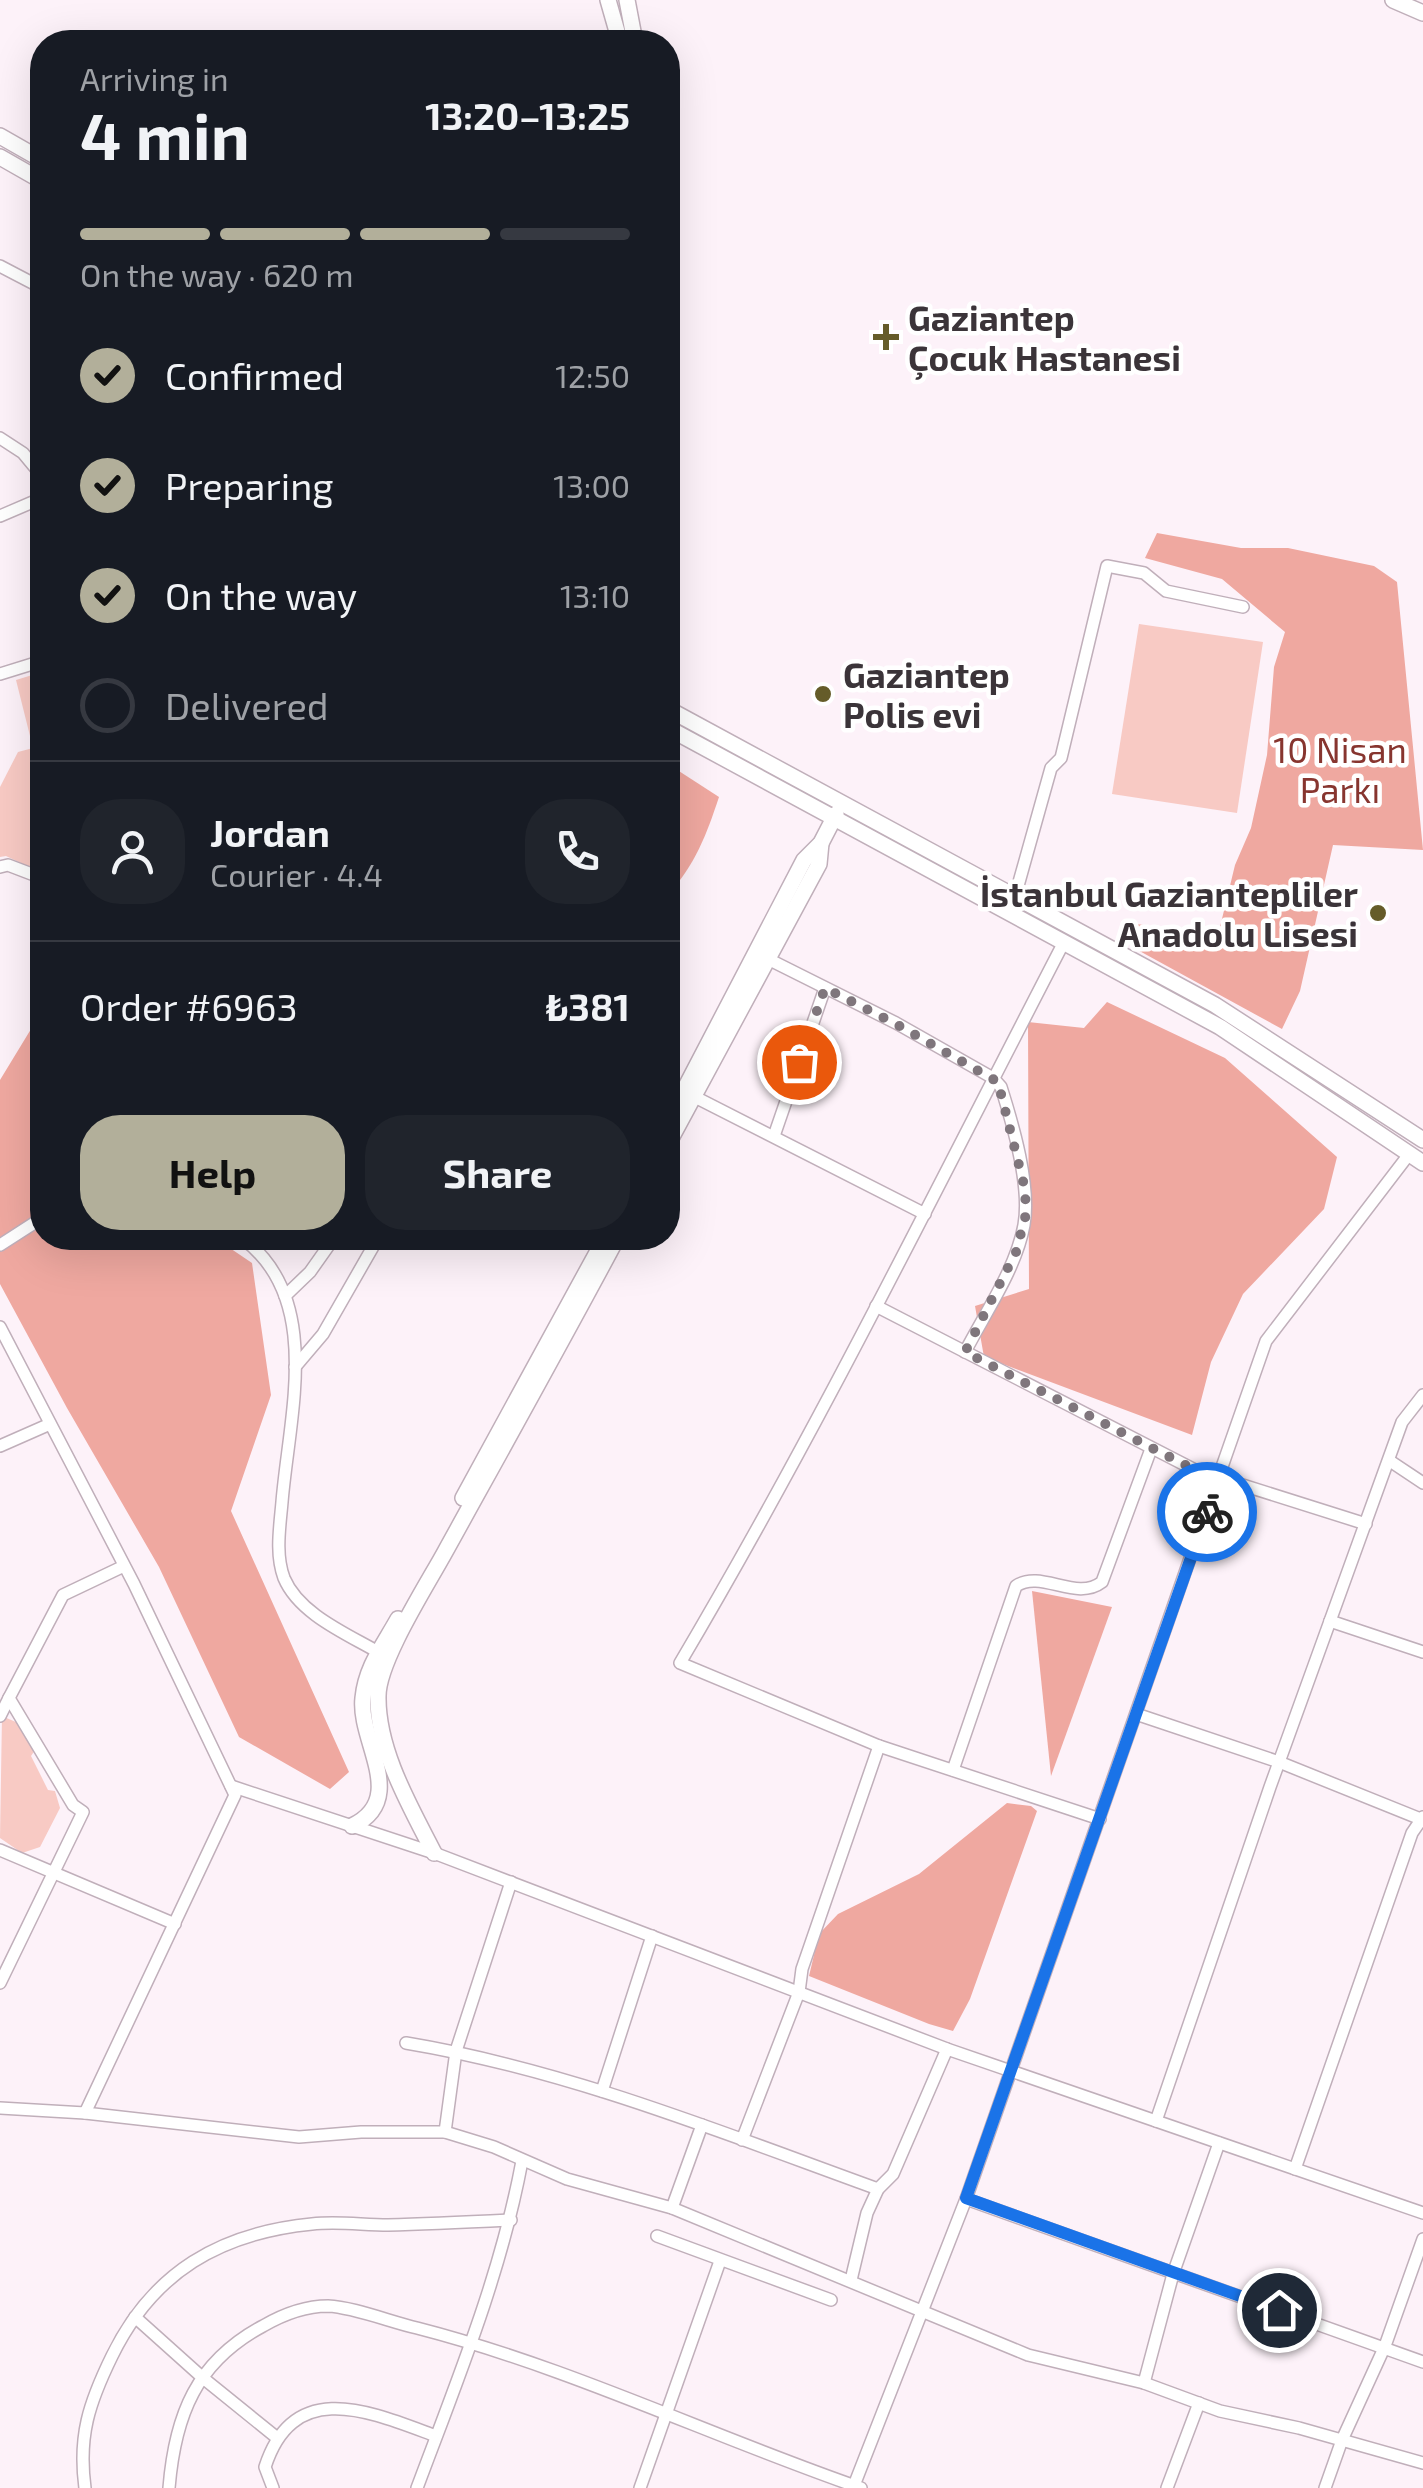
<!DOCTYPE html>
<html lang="en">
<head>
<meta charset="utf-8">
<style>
  :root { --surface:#171b24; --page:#20242c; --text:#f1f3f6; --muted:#9ea1a6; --line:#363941; --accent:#b2af9a }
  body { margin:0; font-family:"Exo 2",sans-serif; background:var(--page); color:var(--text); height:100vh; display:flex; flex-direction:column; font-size:38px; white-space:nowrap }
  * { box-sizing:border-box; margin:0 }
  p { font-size:32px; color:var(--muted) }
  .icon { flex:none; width:55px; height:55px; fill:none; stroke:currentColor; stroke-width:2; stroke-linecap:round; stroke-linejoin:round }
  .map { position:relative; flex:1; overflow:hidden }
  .sheet { position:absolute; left:30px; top:30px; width:650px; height:1220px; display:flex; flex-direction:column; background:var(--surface); border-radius:40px; box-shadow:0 10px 40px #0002 }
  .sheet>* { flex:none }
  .pin { position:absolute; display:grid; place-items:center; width:85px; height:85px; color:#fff; margin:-42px; border:5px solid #fff; border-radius:50%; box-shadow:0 2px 10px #0007 }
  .courier { position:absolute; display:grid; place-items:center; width:100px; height:100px; margin:-50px; border:8px solid #1a73e8; border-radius:50%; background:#fff; color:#222; box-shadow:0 2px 12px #0007 }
  .head em { font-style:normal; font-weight:700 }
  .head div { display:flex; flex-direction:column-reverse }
  .head { display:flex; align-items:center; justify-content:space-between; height:170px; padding:0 50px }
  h1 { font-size:65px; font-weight:700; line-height:75px }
  .bar { display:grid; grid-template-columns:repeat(4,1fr); gap:15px 10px; align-content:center; height:120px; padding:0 50px }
  .bar i { height:12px; border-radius:8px; background:var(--line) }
  .bar .active { background:var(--accent) }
  .bar p { grid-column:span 4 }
  .line { display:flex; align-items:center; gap:25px; padding:0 50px; border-top:2px solid var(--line) }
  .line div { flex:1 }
  .round { display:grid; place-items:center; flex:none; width:105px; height:105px; border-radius:40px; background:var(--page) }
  ol { padding:0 50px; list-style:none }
  li { display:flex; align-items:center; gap:30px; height:110px }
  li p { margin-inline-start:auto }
  li .icon { padding:10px; border-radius:50%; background:var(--accent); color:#111; stroke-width:4 }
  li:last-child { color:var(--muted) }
  li i { width:55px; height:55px; border:5px solid var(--line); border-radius:50% }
  .button { display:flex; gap:20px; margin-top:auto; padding:20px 50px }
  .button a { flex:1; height:115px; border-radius:40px; background:var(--accent); color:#111; font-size:40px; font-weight:700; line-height:115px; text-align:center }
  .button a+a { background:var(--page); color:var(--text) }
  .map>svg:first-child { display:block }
</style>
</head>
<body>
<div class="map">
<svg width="1423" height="2488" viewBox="0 0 1423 2488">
  <rect width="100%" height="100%" fill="#fdf2f9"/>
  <g fill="#f8cac4">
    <path d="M 1139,624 L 1263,642 L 1237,813 L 1112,794 Z"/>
    <path d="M 42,672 L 42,873 L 6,856 L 0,857 L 0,787 L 18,752 L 33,748 L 16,680 Z"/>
    <path d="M 2,1716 L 18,1723 L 35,1750 L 31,1756 L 48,1790 L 55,1791 L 60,1808 L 40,1847 L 22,1853 L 0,1838 Z"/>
  </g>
  <g fill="#efa8a0">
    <path d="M 1157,533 L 1241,548 L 1288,548 L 1374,566 L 1397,582 L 1423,850 L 1333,845 L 1300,991 L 1282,1029 L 1134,948 L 1125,935 L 1130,923 L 1157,927 L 1202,947 L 1220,927 L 1235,865 L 1251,828 L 1267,755 L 1274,667 L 1285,632 L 1222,579 L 1145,558 Z"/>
    <path d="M 668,764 L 719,797 C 707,833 695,866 668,894 Z"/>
    <path d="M 1107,1002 L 1225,1058 L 1337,1157 L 1324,1209 L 1243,1294 L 1211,1362 L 1192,1435 L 984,1357 L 975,1306 L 1029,1289 L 1028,1022 L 1084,1028 Z"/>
    <path d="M 42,1011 L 42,1238 L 215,1238 L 252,1263 L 271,1395 L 231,1511 L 349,1772 L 330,1789 L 239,1737 L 159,1567 L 67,1408 L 0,1284 L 0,1080 Z"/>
    <path d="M 1032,1591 L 1112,1607 L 1051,1776 Z"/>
    <path d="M 1007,1803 L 1031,1806 L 1037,1811 L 970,1999 L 953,2031 L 929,2024 L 809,1976 L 819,1934 L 838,1914 L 919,1874 Z"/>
  </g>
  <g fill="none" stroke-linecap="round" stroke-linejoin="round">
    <g stroke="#c0afba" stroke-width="14">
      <g id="street">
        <path d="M 0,266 L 42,288"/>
        <path d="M 0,438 L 23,453 L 42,476"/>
        <path d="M 0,516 L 42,498"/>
        <path d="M 0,674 L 42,661"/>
        <path d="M 0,867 L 8,865 L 42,878"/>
        <path d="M 1014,900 L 1051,768 L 1061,758 L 1107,566 L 1144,573 L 1166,591 L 1243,607"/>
        <path d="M 1064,942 C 939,1183 819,1428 680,1663 L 879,1746 L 1100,1819"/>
        <path d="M 768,959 L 896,1023 L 993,1078 L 1001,1087 C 1013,1125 1031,1186 1024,1225 C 1016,1269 985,1313 965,1352"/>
        <path d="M 693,1096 L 925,1214"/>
        <path d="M 774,1136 L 825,988"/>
        <path d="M 242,1238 C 324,1298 289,1416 282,1502 C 280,1526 275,1554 284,1578 C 299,1614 347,1634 378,1652"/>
        <path d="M 0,1245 L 42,1218"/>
        <path d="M 285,1296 L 310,1272 L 334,1238"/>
        <path d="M 876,1306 L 1195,1470 L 1366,1524"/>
        <path d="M 0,1327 L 134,1584 L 235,1795 L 85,2113 L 0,2108"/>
        <path d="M 295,1367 L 323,1334 L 378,1238"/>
        <path d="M 0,1446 L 50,1424"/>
        <path d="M 1390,1461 L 1423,1483"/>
        <path d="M 1330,1621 L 1423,1652"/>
        <path d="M 1136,1714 L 1279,1762 L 1423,1820"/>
        <path d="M 0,1716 L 9,1698"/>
        <path d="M 953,1770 L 1016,1586 C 1041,1569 1076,1602 1102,1582 L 1151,1449"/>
        <path d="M 231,1786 L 434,1853 L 947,2049 L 1423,2213"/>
        <path d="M 0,1850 L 175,1924"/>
        <path d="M 0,1983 L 83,1812 L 73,1805 L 9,1698 L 63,1595 L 124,1566"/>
        <path d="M 406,2043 C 568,2070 723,2133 878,2189"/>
        <path d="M 602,2091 L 652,1936"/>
        <path d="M 85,2113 L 299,2137 L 361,2132 L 445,2132 L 494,2147 L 567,2179 L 672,2208 L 1028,2355 L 1144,2383 L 1220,2411 L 1299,2428 L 1423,2463"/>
        <path d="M 1156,2121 L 1270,1787 L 1402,1422 L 1423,1395"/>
        <path d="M 445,2132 L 456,2051 L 511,1882"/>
        <path d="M 742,2140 L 799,1992 L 802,1969 L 879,1746"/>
        <path d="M 1295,2169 L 1412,1833 L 1423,1817"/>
        <path d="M 966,2199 L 1423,2362"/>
        <path d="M 672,2208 L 702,2125"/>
        <path d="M 657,2236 L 831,2300"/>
        <path d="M 851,2280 L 867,2213 L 878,2189 L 893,2174 L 947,2049"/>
        <path d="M 135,2317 L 203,2378 L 276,2437"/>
        <path d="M 1144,2383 L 1173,2274 L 1219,2143"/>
        <path d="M 85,2488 C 78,2436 89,2403 112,2356 C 153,2272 220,2233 312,2224 C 337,2221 363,2225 388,2225 C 429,2224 470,2222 511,2220"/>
        <path d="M 169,2488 C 175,2415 196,2362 263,2326 C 282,2315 305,2306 328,2306 C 353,2307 391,2322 417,2328 C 569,2367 713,2437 861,2488"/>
        <path d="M 273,2488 L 265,2467 C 294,2377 371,2412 436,2436"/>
        <path d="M 417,2488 C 457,2381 501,2274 522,2161"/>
        <path d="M 640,2488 L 720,2261"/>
        <path d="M 853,2488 L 966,2199 L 1266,1341 L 1410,1153"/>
        <path d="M 1167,2488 L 1199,2403"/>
        <path d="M 1325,2488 L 1342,2440 L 1385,2346 L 1423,2239"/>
      </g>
    </g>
    <g stroke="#c0afba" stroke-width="18">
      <g id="secondary">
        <path d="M 608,0 L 620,42"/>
        <path d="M 627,0 L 635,42"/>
        <path d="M 1393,0 L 1423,13"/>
        <path d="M 0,136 L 42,160"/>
        <path d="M 0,157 L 42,181"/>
        <path d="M 668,709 L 1215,1005 L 1423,1140"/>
        <path d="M 668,728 L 1220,1027 L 1423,1163"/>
        <path d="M 668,1121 L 804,860 L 821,843 L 836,814"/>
        <path d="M 668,1144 L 819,864 L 821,843"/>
        <path d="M 463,1498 L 605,1238"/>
        <path d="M 352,1826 C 409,1799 358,1741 363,1698 C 366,1667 383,1646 398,1619"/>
        <path d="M 434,1853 C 410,1806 377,1750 378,1696 C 378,1661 427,1585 445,1552 C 503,1447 561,1343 617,1238"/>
      </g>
    </g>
    <use href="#street" stroke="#fff" stroke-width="11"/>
    <use href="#secondary" stroke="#fff" stroke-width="15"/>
  </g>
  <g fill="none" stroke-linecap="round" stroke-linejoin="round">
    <path stroke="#7f767c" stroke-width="10" stroke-dasharray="0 18" d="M 799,1062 L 825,988 L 896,1024 L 998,1082 L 1025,1189 L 1026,1214 L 1016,1252 L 965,1352 L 1195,1470 L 1219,1476 L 1207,1512"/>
    <path stroke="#1a73e8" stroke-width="12" d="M 1207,1512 L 966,2198 L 1279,2310"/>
  </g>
  <g fill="#655c29" stroke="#fff" stroke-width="4">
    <path d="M881 322h10v10h10v10h-10v10h-10v-10h-10v-10h10z"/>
    <circle cx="823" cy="694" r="10"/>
    <circle cx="1378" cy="913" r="10"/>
  </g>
  <g text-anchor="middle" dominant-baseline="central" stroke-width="9" stroke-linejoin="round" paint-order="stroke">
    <g font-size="35" font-weight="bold" fill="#3b3439" stroke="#fff" text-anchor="start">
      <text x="908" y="317">Gaziantep<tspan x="908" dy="40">Çocuk Hastanesi</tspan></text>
      <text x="843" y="674">Gaziantep<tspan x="843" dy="40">Polis evi</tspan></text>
      <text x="1358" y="893" text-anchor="end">İstanbul Gaziantepliler<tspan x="1358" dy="40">Anadolu Lisesi</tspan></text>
    </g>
    <g font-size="35" fill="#87352f" stroke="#fff">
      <text x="1340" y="749">10 Nisan<tspan x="1340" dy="40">Parkı</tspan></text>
    </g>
  </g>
</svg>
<div class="pin" style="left:799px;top:1062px;background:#ea580c"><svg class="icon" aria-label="bag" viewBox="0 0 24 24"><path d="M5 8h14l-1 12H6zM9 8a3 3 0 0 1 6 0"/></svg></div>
<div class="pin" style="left:1279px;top:2310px;background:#1f2937"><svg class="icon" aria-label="home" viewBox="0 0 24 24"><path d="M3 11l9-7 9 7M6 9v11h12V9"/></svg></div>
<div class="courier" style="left:1207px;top:1512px"><svg class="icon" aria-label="bike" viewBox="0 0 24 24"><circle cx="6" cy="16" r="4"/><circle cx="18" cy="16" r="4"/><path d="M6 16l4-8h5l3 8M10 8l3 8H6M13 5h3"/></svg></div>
<section class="sheet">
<div class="head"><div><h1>4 min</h1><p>Arriving in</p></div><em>13:20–13:25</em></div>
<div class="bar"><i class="active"></i><i class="active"></i><i class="active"></i><i></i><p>On the way · 620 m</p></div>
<ol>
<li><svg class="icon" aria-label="check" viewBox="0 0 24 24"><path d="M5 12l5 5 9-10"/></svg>Confirmed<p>12:50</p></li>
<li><svg class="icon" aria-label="check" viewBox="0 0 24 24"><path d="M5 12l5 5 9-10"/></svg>Preparing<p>13:00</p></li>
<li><svg class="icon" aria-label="check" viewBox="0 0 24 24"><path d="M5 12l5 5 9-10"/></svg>On the way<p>13:10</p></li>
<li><i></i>Delivered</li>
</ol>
<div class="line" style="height:180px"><a class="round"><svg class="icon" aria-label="person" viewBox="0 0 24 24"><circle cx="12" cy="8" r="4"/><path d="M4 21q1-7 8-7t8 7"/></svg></a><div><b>Jordan</b><p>Courier · 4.4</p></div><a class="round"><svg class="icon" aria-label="phone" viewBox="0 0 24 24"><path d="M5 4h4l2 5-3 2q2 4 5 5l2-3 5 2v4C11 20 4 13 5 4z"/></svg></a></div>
<div class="line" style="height:130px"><div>Order #6963</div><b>₺381</b></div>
<div class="button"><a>Help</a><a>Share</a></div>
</section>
</div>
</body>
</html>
